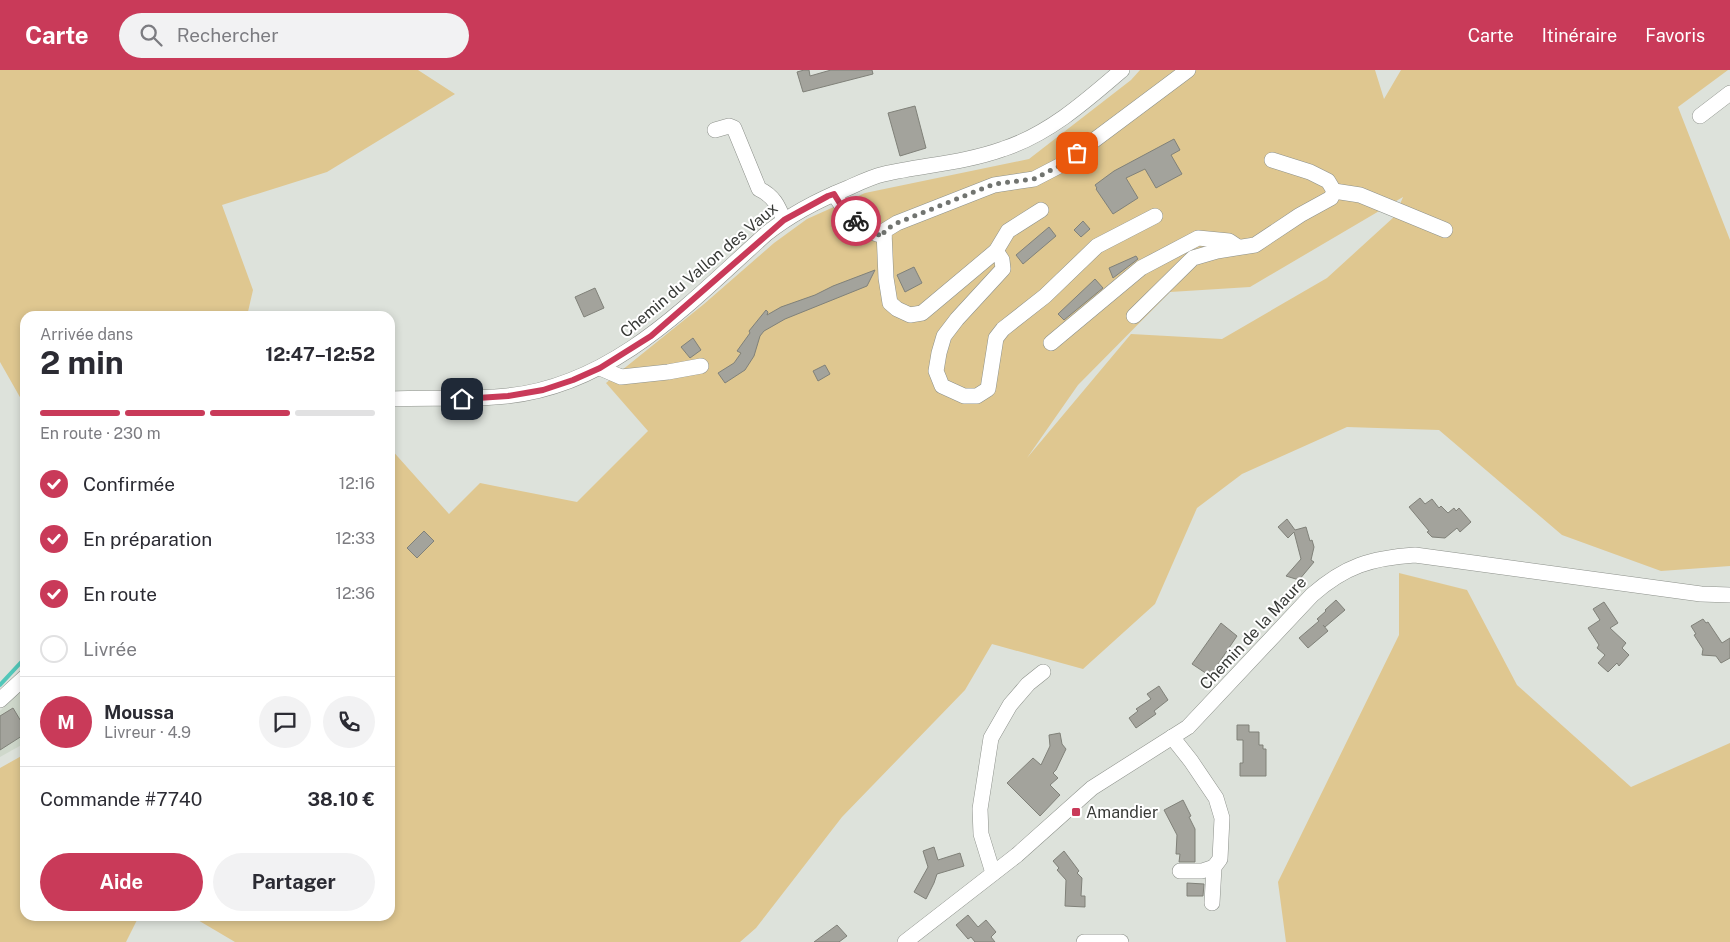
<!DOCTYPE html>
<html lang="fr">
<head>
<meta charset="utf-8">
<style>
  :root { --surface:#fff; --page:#f2f2f3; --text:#2b2b33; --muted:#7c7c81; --line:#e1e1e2; --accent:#c93a59 }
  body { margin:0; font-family:"Public Sans",sans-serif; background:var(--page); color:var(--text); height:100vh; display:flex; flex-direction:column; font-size:19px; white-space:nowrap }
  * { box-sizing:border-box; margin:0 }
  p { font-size:16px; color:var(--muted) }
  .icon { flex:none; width:28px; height:28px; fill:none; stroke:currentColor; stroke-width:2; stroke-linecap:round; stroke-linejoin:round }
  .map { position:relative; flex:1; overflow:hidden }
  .side { position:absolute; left:20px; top:241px; width:375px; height:610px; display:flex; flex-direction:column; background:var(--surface); border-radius:15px; box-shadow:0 2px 8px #0003 }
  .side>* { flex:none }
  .pin { position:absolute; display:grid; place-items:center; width:42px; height:42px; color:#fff; margin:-21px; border-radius:10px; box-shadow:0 2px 8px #0006 }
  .courier { position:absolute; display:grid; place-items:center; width:50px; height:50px; margin:-25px; border:4px solid #c93a59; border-radius:50%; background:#fff; color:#222; box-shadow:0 1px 6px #0007 }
  .overview em { font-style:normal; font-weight:700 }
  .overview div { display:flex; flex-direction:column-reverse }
  .overview { display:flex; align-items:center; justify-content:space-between; height:85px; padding:0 20px }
  h1 { font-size:32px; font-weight:700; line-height:38px }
  .bar { display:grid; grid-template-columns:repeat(4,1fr); gap:8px 5px; align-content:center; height:60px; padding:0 20px }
  .bar i { height:6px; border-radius:4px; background:var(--line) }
  .bar .on { background:var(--accent) }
  .bar p { grid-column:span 4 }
  .line { display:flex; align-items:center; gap:12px; padding:0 20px; border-top:1px solid var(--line) }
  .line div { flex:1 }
  .round { display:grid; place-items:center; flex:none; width:52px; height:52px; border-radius:26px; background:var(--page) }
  ol { padding:0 20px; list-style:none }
  li { display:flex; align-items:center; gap:15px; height:55px }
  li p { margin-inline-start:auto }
  li .icon { padding:5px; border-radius:50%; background:var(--accent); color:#fff; stroke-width:4 }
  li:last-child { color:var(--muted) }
  li i { width:28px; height:28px; border:2px solid var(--line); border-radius:50% }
  .action { display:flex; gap:10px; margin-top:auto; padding:10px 20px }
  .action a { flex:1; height:58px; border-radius:30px; background:var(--accent); color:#fff; font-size:20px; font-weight:700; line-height:58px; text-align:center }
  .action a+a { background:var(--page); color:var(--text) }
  header { display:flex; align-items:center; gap:30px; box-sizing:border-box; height:70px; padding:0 25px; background:var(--accent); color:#fff }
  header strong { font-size:24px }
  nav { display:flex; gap:28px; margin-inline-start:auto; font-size:18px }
  .search { width:350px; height:45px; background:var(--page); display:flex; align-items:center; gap:12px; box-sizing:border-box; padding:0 18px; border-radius:28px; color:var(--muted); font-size:19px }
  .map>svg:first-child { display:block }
</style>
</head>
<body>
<header>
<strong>Carte</strong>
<div class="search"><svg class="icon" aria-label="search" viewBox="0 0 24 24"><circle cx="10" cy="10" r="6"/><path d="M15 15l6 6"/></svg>Rechercher</div>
<nav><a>Carte</a><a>Itinéraire</a><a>Favoris</a></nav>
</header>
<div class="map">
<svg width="1730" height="872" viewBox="0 0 1730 872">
  <rect width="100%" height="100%" fill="#dde2db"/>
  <path fill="#cfd8cb" d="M 25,617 L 25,673 L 0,687 L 0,641 Z"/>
  <g fill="#dfc790" fill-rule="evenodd">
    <path d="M 0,0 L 418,0 L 455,24 L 327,102 L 222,135 L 253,220 L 247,246 L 25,246 L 25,336 L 0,292 Z"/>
    <path d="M 1140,0 L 1375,0 L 1384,29 L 1401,0 L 1728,0 L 1678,37 L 1730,170 L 1730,496 L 1661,501 L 1562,465 L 1439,360 L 1347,357 L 1242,404 L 1197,438 L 1155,534 L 1083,599 L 992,574 L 965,620 L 842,747 L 756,858 L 740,872 L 235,872 L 191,846 L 390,846 L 390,378 L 449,444 L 480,413 L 577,432 L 648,361 L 606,313 L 704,234 L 774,173 L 807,149 L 865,123 L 1029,89 L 1131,10 ZM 1403,127 L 1395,146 L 1327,208 L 1222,269 L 1131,264 L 1027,388 L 1078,315 L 1170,222 L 1250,217 Z"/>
    <path d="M 1399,503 L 1467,520 L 1517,615 L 1631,717 L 1730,673 L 1730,872 L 1286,872 L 1278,812 L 1399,565 Z"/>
    <path d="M 25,684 L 25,846 L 139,846 L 126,872 L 0,872 L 0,698 Z"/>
  </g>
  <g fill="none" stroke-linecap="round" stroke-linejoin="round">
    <path stroke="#52c7b9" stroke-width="4" d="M 0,615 L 25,588"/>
  </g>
  <g fill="#a3a39c" stroke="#808179">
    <path d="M 804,0 L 809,0 L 810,6 L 831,0 L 872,0 L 873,4 L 803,22 L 797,2 Z"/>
    <path d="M 915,36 L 926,78 L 900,86 L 888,43 Z"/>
    <path d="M 1174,69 L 1180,80 L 1171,85 L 1182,104 L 1156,118 L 1145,99 L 1126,108 L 1138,128 L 1113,144 L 1096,119 L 1097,118 L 1095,115 L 1114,101 Z"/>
    <path d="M 1083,151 L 1090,159 L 1081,167 L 1074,160 Z"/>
    <path d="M 1049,157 L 1056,166 L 1023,194 L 1016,185 Z"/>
    <path d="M 1136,186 L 1138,189 L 1113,208 L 1109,198 Z"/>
    <path d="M 914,197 L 922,213 L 905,222 L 897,205 Z"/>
    <path d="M 875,200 L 867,216 L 785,249 L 764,261 L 760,266 L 754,286 L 745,300 L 725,313 L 718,303 L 734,293 L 741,283 L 737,281 L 750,263 L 749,261 L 766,240 L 768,242 L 767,245 L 781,237 L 815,225 L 833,216 Z"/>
    <path d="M 1095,209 L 1103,218 L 1064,250 L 1058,244 Z"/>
    <path d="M 595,218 L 604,238 L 584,247 L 575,227 Z"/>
    <path d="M 693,268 L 701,280 L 690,288 L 681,277 Z"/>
    <path d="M 825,295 L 830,304 L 818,311 L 813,301 Z"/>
    <path d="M 1420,428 L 1425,434 L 1432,429 L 1439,438 L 1441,436 L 1448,443 L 1454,438 L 1456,441 L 1459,438 L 1471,452 L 1460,462 L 1457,458 L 1445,468 L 1432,467 L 1427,462 L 1429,461 L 1409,437 Z"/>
    <path d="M 1287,449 L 1295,460 L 1306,457 L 1310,471 L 1312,470 L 1314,477 L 1311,490 L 1314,492 L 1299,510 L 1286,506 L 1301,489 L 1294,462 L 1288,468 L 1278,457 Z"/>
    <path d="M 424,461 L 434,471 L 417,488 L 407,478 Z"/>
    <path d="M 1336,530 L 1345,540 L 1325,557 L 1323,555 L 1328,561 L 1308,578 L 1299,568 L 1319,551 L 1317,549 L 1326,541 L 1325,540 Z"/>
    <path d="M 1604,532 L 1618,553 L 1610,558 L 1626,573 L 1622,578 L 1629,585 L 1619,596 L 1617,593 L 1608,602 L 1598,593 L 1605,585 L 1597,578 L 1599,575 L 1588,558 L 1600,550 L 1593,539 Z"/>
    <path d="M 1703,549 L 1706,553 L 1708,552 L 1722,573 L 1730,568 L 1730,588 L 1721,593 L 1716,586 L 1702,585 L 1703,579 L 1694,565 L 1696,564 L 1691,556 Z"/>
    <path d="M 1221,553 L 1237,566 L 1210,606 L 1192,594 Z"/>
    <path d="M 1159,616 L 1168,630 L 1154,641 L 1156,644 L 1136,658 L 1129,648 L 1138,641 L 1136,639 L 1151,629 L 1147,624 Z"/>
    <path d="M 13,638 L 25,658 L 25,664 L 0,680 L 0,646 Z"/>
    <path d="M 1237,655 L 1249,655 L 1249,662 L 1259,662 L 1259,675 L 1263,675 L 1263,679 L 1266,679 L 1266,706 L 1240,706 L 1240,693 L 1243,693 L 1243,670 L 1237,670 Z"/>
    <path d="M 1060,663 L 1062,674 L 1066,679 L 1056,700 L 1053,703 L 1058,708 L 1050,715 L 1060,725 L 1040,746 L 1007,713 L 1033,688 L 1041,695 L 1050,676 L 1049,665 Z"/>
    <path d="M 1183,730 L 1191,746 L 1189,747 L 1195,759 L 1195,792 L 1179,792 L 1180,784 L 1176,784 L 1177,765 L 1164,740 Z"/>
    <path d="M 934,777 L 938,790 L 960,783 L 964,796 L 937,804 L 934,813 L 926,829 L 914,822 L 928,797 L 923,781 Z"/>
    <path d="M 1064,781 L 1079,801 L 1077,803 L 1082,808 L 1081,826 L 1085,826 L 1085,837 L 1065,836 L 1066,810 L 1057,800 L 1059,798 L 1053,791 Z"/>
    <path d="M 1187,813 L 1204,814 L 1203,826 L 1187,826 Z"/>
    <path d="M 968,845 L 978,857 L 986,850 L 996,862 L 991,867 L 995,872 L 975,872 L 971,867 L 968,869 L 956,855 Z"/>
    <path d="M 837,855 L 847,866 L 839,872 L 814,872 Z"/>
  </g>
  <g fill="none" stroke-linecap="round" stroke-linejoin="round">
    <g stroke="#8d918b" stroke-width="16">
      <g id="minor">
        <path d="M 1700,46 L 1730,23"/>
        <path d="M 715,60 L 729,56 L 734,58 L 759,119 C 774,126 778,136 784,150"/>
        <path d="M 1334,121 L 1360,125 L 1445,160"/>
        <path d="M 834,124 C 846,143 861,161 884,166"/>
        <path d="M 1041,140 L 1008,161 L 996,181 L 922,243 L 910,245 L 897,239 L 890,233 L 886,208 L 884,161 L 897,153 L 994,115 L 1034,109 L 1061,95 L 1188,0"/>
        <path d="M 996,181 L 1002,190 L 1003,199 L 957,249 L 944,266 L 939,283 L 936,301 L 942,316 L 964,326 L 977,326 L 988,319 L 996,268 L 1003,259 L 1045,226 L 1097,176 L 1155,146"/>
        <path d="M 1134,246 L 1193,188 L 1217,181 L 1255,175 L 1300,145 L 1331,128 L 1334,121 L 1328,111 L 1310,102 L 1272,90"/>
        <path d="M 1051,273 L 1141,198 L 1198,168 L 1229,171 L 1238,177"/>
        <path d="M 600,298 L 621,307 L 668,302 L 701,296"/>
        <path d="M 390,329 C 429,327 468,330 507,326 C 615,315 690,232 766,164 C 791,144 818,130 848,118 C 859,113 871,107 884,104 C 923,95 964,93 1003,79 C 1049,64 1086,31 1122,0"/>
        <path d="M 0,630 L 25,607"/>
        <path d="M 1172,667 L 1191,691 L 1216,728 L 1222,748 L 1220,789 L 1214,797 L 1212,833"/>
        <path d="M 1180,801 L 1202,801 L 1214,797"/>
        <path d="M 993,803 L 981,764 L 980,739 L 991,668 L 1010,635 L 1028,614 L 1043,602"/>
        <path d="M 905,872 L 1017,785 L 1092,718 L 1188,657 L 1312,525 C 1345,496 1371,488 1415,485 L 1701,524 L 1730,525"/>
        <path d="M 1084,872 L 1121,872"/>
      </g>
    </g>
    <use href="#minor" stroke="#fff" stroke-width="15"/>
  </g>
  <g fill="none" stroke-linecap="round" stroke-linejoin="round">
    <path stroke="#717470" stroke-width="5" stroke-dasharray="0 9" d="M 856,151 L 871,163 L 884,166 L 884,161 L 897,153 L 994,114 L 1034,109 L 1061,95 L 1077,83"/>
    <path stroke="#c93a59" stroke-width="6" d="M 462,329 L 508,326 L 543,320 L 573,310 L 600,298 L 651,266 L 784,150 L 828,126 L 834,124 L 844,140 L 856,151"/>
  </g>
  <rect fill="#c93a59" stroke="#fff" stroke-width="2" x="1071" y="737" width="10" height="10" rx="2.5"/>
  <g text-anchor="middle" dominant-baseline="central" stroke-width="4" stroke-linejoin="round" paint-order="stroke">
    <g font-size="16" fill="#373936" stroke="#fff">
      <text transform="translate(699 200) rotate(-40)">Chemin du Vallon des Vaux</text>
      <text transform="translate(1253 563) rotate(-47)">Chemin de la Maure</text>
    </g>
    <g font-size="16" fill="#373936" stroke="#fff" text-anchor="start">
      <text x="1086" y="742">Amandier</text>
    </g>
  </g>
</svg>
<div class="pin" style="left:1077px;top:83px;background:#ea580c"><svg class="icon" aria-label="bag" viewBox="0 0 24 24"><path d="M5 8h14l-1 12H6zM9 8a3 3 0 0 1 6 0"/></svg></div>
<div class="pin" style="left:462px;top:329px;background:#1f2937"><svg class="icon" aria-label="home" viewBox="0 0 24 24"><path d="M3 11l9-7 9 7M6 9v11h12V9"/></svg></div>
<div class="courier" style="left:856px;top:151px"><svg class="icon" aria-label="bike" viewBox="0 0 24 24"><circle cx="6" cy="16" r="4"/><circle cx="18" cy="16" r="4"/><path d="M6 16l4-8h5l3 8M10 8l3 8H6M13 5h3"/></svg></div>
<section class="side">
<div class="overview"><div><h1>2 min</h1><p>Arrivée dans</p></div><em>12:47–12:52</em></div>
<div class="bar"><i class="on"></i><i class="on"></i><i class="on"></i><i></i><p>En route · 230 m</p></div>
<ol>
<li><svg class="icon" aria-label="check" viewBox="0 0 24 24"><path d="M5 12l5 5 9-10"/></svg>Confirmée<p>12:16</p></li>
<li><svg class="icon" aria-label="check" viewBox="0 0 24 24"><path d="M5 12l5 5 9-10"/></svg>En préparation<p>12:33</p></li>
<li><svg class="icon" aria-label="check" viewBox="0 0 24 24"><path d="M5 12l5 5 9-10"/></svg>En route<p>12:36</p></li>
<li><i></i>Livrée</li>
</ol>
<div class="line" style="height:90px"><b class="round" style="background:var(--accent);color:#fff">M</b><div><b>Moussa</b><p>Livreur · 4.9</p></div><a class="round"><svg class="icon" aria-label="chat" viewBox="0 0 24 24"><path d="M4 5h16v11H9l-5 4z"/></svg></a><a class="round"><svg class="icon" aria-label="phone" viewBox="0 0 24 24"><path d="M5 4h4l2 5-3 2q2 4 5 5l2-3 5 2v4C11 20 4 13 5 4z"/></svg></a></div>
<div class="line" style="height:65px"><div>Commande #7740</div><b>38.10 €</b></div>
<div class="action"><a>Aide</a><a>Partager</a></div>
</section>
</div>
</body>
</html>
